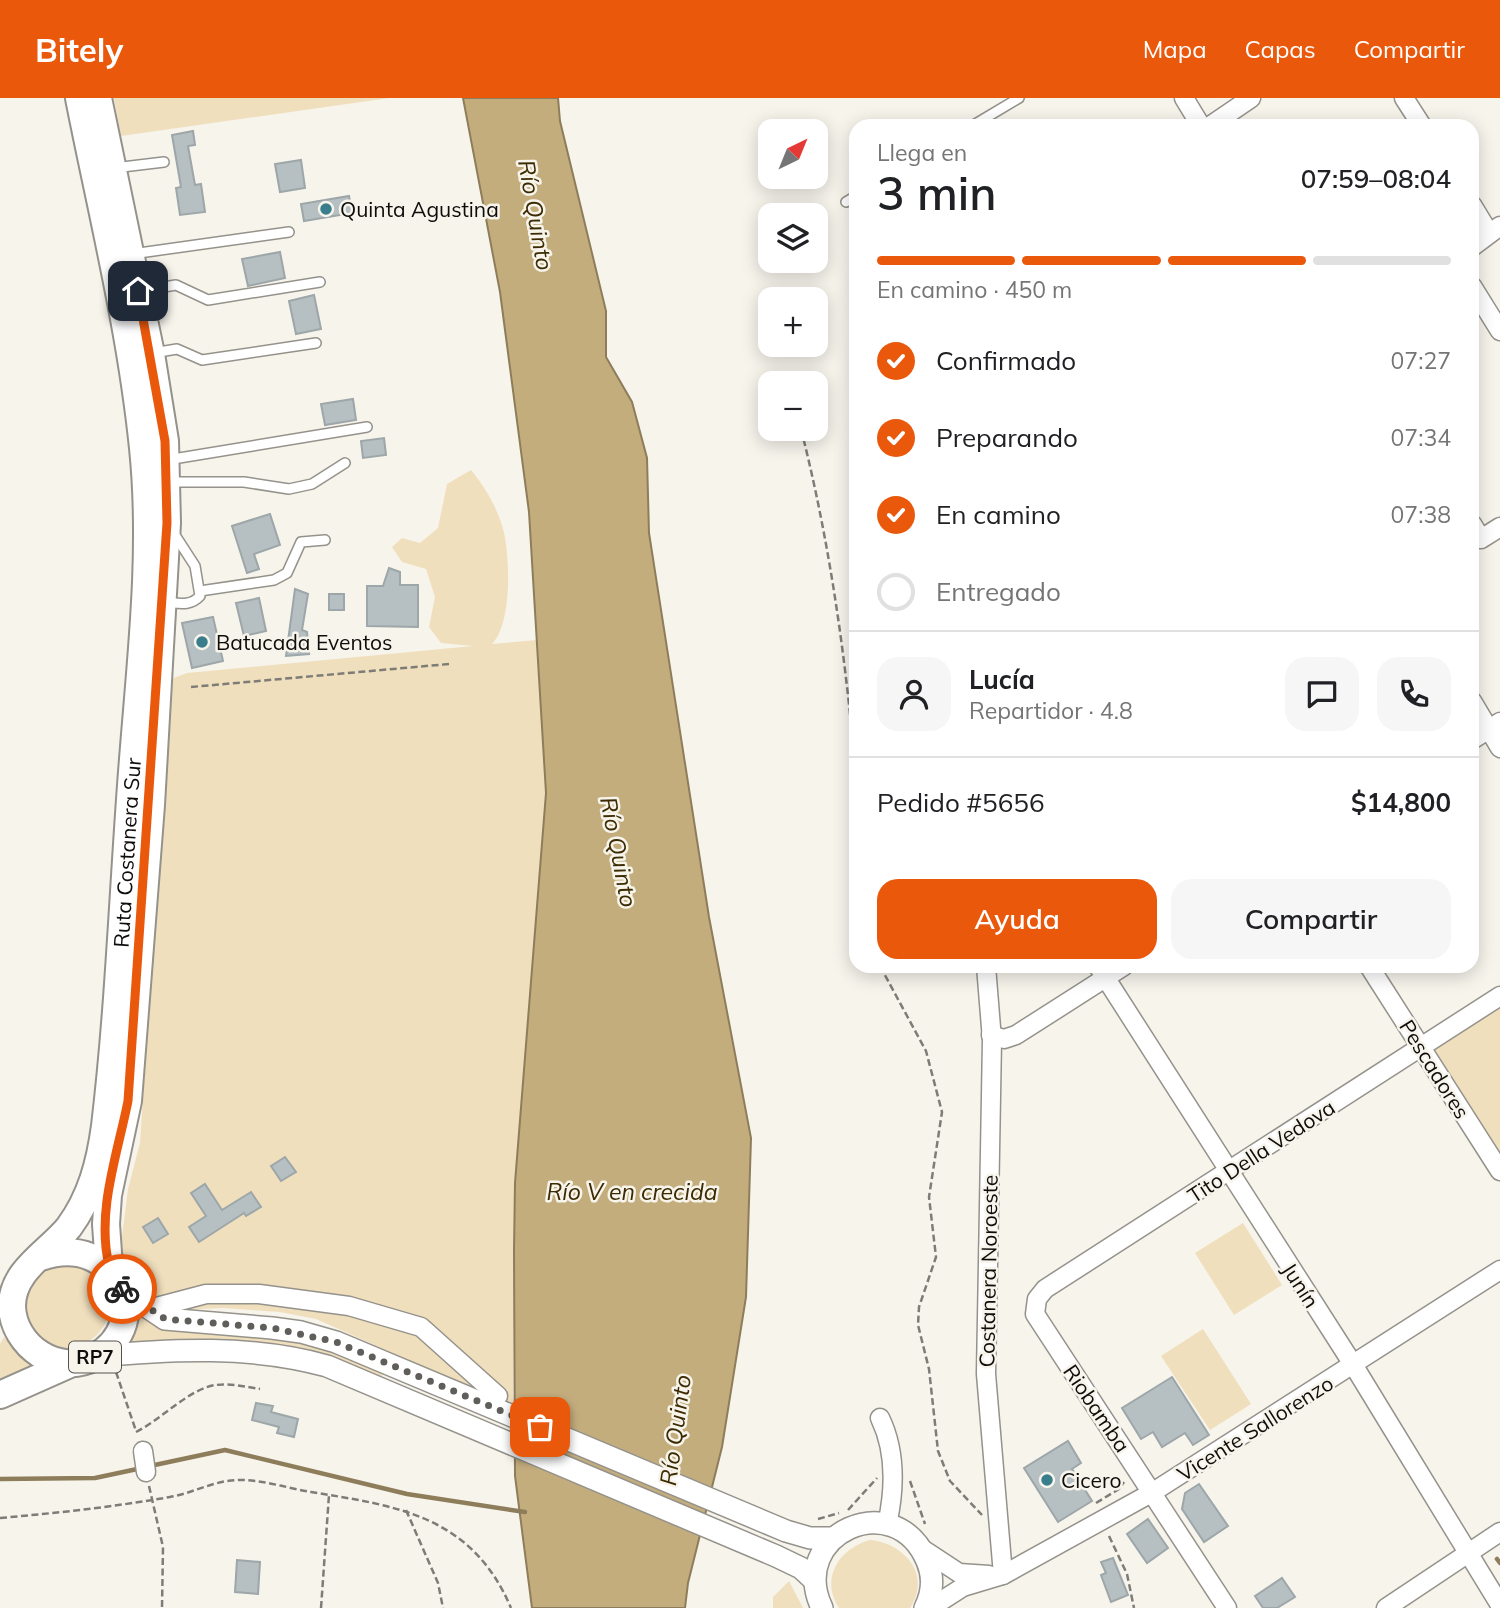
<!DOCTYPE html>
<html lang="es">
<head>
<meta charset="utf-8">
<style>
  :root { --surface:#fff; --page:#f6f6f6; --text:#202124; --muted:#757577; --line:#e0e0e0; --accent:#ea580c }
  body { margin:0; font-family:Mulish,sans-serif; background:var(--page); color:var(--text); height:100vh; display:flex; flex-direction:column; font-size:26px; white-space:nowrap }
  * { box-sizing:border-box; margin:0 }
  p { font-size:23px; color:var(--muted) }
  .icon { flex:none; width:38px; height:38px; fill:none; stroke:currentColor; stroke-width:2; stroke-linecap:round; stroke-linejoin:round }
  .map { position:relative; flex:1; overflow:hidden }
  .side { position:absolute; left:849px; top:21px; width:630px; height:854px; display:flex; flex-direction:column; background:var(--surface); border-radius:21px; box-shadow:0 4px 18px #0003 }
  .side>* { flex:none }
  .needle { width:46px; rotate:43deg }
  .buttons { position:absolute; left:758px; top:21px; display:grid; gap:14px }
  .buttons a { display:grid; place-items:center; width:70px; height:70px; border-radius:14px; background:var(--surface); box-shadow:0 4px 18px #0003; font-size:35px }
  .pin { position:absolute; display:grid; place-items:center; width:60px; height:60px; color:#fff; margin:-30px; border-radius:14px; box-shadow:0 4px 10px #0006 }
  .courier { position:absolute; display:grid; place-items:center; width:70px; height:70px; margin:-35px; border:5px solid #ea580c; border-radius:50%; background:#fff; color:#222; box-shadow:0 2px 9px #0007 }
  .overview em { font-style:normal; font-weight:600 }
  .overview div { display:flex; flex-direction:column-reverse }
  .overview { display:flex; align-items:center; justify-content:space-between; height:119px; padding:0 28px }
  h1 { font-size:46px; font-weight:600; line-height:52px }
  .bar { display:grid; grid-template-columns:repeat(4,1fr); gap:10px 7px; align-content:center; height:84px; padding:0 28px }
  .bar i { height:9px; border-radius:5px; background:var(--line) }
  .bar .active { background:var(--accent) }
  .bar p { grid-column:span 4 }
  .line { display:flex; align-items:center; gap:18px; padding:0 28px; border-top:2px solid var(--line) }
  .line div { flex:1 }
  .round { display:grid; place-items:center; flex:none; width:74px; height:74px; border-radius:21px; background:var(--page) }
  ol { padding:0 28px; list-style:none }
  li { display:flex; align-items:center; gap:21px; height:77px }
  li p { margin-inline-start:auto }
  li .icon { padding:7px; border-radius:50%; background:var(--accent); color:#fff; stroke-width:4 }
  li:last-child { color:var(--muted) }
  li i { width:38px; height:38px; border:4px solid var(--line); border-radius:50% }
  .button { display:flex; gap:14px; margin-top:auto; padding:14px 28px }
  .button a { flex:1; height:80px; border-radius:21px; background:var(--accent); color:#fff; font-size:28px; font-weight:600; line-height:80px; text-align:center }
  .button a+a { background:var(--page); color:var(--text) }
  header { display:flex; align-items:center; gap:42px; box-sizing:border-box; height:98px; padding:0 35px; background:var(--accent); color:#fff }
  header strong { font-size:33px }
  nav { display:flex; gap:38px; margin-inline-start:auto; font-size:24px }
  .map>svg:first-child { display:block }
</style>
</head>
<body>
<header>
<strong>Bitely</strong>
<nav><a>Mapa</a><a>Capas</a><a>Compartir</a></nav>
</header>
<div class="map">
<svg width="1500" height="1510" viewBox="0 0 1500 1510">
  <rect width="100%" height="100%" fill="#f7f4ec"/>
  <g fill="#f0dfbd">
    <path d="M 114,0 L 389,0 L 121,38 Z"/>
    <path d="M 471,372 C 485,389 499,412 504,435 C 510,462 512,526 492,546 L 537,542 L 546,695 L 515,1085 L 513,1308 L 316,1221 L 280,1214 L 223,1210 L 183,1212 L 159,1201 L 140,1184 L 124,1160 L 121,1146 L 128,1091 L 140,1045 L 171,581 L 187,575 L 473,548 L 441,545 L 429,529 L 435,499 L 426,471 L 402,464 L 392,449 L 402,440 L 420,445 L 438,430 L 447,386 Z"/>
    <path d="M 1500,909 L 1500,1061 L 1432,953 Z"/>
    <path d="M 1243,1125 L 1282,1187 L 1234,1217 L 1195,1155 Z"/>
    <path d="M 84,1165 C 90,1171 98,1177 103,1184 C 126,1215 90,1259 56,1250 C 46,1248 36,1238 28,1233 L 23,1188 L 42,1167 Z"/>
    <path d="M 131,1205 L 273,1233 L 385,1270 L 381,1280 C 291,1241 212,1236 116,1246 Z"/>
    <path d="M 1203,1231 L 1251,1306 L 1210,1332 L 1161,1258 Z"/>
    <path d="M 4,1239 L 17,1254 L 39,1268 L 0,1286 L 0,1246 Z"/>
    <path d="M 870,1442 C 904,1445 932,1477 910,1510 L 839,1510 C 819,1480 840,1450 870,1442 Z"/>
    <path d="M 789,1483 L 803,1510 L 773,1510 L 773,1499 Z"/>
  </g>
  <path fill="#c4ad7d" stroke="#8e7d5b" stroke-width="2" d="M 463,0 L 558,0 L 560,23 L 606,213 L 606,259 L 632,304 L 647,360 L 649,435 L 709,819 L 751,1040 L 746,1199 L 722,1349 L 688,1485 L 685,1510 L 532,1510 L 515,1378 L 514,1152 L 515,1085 L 546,695 L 529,414 L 500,194 Z"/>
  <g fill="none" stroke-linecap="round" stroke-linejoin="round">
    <g stroke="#8e7d5b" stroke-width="4.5">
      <path d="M 150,1368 L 225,1352 L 407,1396 L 525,1414"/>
      <path d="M 0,1381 L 95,1380 L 142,1370"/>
      <path d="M 1497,1461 L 1500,1465"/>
    </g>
  </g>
  <g fill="#b6bfc1" stroke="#9da6a8" stroke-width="2">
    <path d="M 193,33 L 195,47 L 188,48 L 195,87 L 201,86 L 205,114 L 180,117 L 176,90 L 181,89 L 172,37 Z"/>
    <path d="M 301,62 L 305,90 L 280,94 L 275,66 Z"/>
    <path d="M 349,98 L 352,115 L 304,123 L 301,106 Z"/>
    <path d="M 280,154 L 285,180 L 248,188 L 242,161 Z"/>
    <path d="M 314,197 L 321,231 L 296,236 L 289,203 Z"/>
    <path d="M 353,301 L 356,322 L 325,327 L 321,306 Z"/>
    <path d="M 384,340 L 386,357 L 363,360 L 361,343 Z"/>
    <path d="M 270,416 L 280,447 L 254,456 L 259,471 L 247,475 L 232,428 Z"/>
    <path d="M 389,470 L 400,474 L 400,487 L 418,487 L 418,529 L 367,528 L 367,488 L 383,488 Z"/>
    <path d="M 295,491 L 308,496 L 302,532 L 307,534 L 309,556 L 286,558 Z"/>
    <rect x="329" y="496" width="15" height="16"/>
    <path d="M 259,500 L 266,533 L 244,538 L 236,505 Z"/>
    <path d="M 213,519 L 223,563 L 192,570 L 182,525 Z"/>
    <path d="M 285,1059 L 296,1074 L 281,1083 L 271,1068 Z"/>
    <path d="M 205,1086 L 222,1112 L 251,1094 L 261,1109 L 246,1118 L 244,1115 L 199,1144 L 189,1129 L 206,1118 L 191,1095 Z"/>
    <path d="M 158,1120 L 168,1136 L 153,1145 L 143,1129 Z"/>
    <path d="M 1172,1279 L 1209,1337 L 1193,1347 L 1185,1335 L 1162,1349 L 1153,1334 L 1141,1341 L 1122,1310 Z"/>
    <path d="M 256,1305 L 273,1308 L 271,1314 L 298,1321 L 294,1339 L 277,1335 L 279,1329 L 252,1322 Z"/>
    <path d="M 1068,1343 L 1081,1365 L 1072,1371 L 1092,1403 L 1058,1424 L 1024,1370 Z"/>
    <path d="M 1199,1386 L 1228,1428 L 1204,1444 L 1182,1411 L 1185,1395 Z"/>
    <path d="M 1148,1421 L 1168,1450 L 1147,1465 L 1127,1436 Z"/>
    <path d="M 1113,1460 L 1128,1497 L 1111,1504 L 1101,1477 L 1106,1475 L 1101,1464 Z"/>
    <path d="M 237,1462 L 260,1464 L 258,1496 L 235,1494 Z"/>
    <path d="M 1282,1480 L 1295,1499 L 1277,1510 L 1263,1510 L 1255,1498 Z"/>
  </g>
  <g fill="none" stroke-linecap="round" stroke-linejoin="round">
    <g stroke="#95928b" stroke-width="12">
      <g id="service">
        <path d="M 972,28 L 1019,0"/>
        <path d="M 114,70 L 164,64"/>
        <path d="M 846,104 L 856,98"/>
        <path d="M 132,156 L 289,134"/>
        <path d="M 139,193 L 176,187 L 208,202 L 320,184"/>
        <path d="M 153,255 L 177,251 L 202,262 L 316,245"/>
        <path d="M 167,362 L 367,329"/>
        <path d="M 167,384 L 244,384 L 289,391 L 312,386 L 345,365"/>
        <path d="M 200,493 L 274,482 L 287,475 L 301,444 L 325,442"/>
        <path d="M 165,504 C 178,505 190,509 200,498 L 195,468 L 173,434"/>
      </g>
    </g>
    <g stroke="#95928b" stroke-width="21">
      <g id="minor">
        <path d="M 1184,0 L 1201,28"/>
        <path d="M 1404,0 L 1422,28"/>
        <path d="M 1210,28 L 1251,0"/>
        <path d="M 1472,107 L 1489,135"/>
        <path d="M 1472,149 L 1500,128"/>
        <path d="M 1472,188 L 1500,233"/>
        <path d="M 1472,426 L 1481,441 L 1500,429"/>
        <path d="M 1472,603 L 1500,650"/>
        <path d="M 1472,642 L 1500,624"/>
        <path d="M 986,868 L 992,942 L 986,1276 L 1003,1477"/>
        <path d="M 1098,868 L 1354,1268 L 1500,1507"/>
        <path d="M 1369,868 L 1500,1073"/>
        <path d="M 991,937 L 1004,941 L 1016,937 L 1124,868"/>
        <path d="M 149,1211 L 206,1196 L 259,1196 L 349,1208 L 421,1229 L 498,1298"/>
        <path d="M 880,1320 C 896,1353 895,1391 887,1427"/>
        <path d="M 143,1353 L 146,1374"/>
        <path d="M 921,1450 L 959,1475 L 989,1477"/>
        <path d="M 930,1510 L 963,1489 L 1003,1477 L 1153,1394 L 1500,1172"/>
        <path d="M 1227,1510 L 1035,1216 L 1037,1201 L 1045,1191 L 1500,898"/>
        <path d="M 1386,1510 L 1500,1434"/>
      </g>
    </g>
    <g stroke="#95928b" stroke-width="24">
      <g id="tertiary">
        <path d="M 122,1192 L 165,1221 L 272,1230 L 301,1234 L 336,1244 L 786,1433 L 810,1440 L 832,1440"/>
        <path d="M 96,1258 C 172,1251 252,1247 327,1268 L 776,1458 L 801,1470 L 814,1482"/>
        <path d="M 822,1510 C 787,1436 895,1387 927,1463 C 934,1479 933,1494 925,1510"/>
      </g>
    </g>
    <g stroke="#95928b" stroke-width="30">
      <g id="primary">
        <path d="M 98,0 L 151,256 L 165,343 L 167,425 L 151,707 L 128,1003 L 108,1097 L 106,1126 L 109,1169"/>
        <path id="s1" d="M 41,1159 C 117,1133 157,1224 95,1259 C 58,1279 13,1248 12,1208 C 12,1172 49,1154 69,1129 C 91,1099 100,1065 105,1028 C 119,911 123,792 132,674 C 140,567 154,457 143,350 C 131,232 102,116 79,0"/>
        <path d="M 0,1297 L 72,1265"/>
      </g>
    </g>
    <g stroke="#7e7c77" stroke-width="2.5" stroke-dasharray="7 3.5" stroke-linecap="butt">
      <path d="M 801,331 C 830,445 846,562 856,678"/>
      <path d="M 191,589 L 449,566"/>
      <path d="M 880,868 L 926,953 L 942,1014 L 929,1099 L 936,1159 L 919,1209 L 918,1227 L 929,1271 L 938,1353 L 950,1383 L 982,1417"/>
      <path d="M 116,1274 L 136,1333"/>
      <path d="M 136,1334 C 162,1321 190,1290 216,1287 C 230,1285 247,1289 260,1291"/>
      <path d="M 910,1383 L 925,1426"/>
      <path d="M 149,1388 L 163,1449 L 162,1510"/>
      <path d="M 1096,1405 L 1119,1391 L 1124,1384"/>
      <path d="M 406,1412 L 438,1485 L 443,1510"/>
      <path d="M 848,1412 L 877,1380"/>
      <path d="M 0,1420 C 57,1415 113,1409 170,1399 C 193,1395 213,1383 237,1382 C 260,1381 287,1390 311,1394 C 398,1408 472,1418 511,1510"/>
      <path d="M 818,1421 L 839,1415"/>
      <path d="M 1109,1438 L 1127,1476 L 1134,1510"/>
      <path d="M 321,1510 L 329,1397"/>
    </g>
    <use href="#service" stroke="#fff" stroke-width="9"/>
    <use href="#minor" stroke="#fff" stroke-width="18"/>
    <use href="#tertiary" stroke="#fff" stroke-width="21"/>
    <use href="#primary" stroke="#fff" stroke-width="26"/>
  </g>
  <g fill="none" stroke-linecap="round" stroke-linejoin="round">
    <path stroke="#605e5a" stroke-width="7" stroke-dasharray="0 12.6" d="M 122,1191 L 165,1221 L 272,1230 L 336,1244 L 540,1329"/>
    <path stroke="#ea580c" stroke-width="9" d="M 122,1191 C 118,1183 110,1175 109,1167 C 96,1114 118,1054 128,1003 L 167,425 L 165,343 L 138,193"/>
  </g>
  <g fill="#3a7e8d" stroke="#f7f4ec" stroke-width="2.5">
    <circle cx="326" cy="111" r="7"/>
    <circle cx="202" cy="544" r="7"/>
    <circle cx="1047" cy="1382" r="7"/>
  </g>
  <g text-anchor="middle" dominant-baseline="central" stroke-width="5" stroke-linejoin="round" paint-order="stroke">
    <rect fill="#f7f4ec" stroke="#55524e" stroke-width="2" x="69" y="1243.5" width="52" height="31" rx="5"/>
    <g font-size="19" font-weight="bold" fill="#0f0d0b">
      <text x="95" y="1259">RP7</text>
    </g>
    <g font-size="21" fill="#0f0d0b" stroke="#f7f4ec" text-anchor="start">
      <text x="340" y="111">Quinta Agustina</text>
      <text x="216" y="544">Batucada Eventos</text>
      <text x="1061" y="1382">Cicero</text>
    </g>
    <g font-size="21" fill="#0f0d0b" stroke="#f7f4ec">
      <text stroke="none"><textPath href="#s1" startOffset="775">Ruta Costanera Sur</textPath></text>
      <text transform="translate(1435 971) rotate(58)">Pescadores</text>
      <text transform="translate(1261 1053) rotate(-33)">Tito Della Vedova</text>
      <text transform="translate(988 1173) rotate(-89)">Costanera Noroeste</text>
      <text transform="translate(1301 1187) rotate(57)">Junín</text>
      <text transform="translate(1097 1310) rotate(56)">Riobamba</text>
      <text transform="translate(1255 1330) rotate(-32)">Vicente Sallorenzo</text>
    </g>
    <g font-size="23" font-style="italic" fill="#3c2b02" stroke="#f7f4ec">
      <text transform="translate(536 117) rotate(80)">Río Quinto</text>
      <text transform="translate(619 754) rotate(79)">Río Quinto</text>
      <text x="632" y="1093">Río V en crecida</text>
      <text transform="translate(675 1332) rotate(-82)">Río Quinto</text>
    </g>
  </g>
</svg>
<div class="buttons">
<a><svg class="needle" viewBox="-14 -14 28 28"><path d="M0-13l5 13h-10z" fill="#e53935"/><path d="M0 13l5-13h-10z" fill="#757577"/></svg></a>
<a><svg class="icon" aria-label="layers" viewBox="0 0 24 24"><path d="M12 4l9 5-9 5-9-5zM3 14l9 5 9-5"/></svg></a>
<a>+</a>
<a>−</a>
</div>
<div class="pin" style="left:540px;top:1329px;background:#ea580c"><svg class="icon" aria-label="bag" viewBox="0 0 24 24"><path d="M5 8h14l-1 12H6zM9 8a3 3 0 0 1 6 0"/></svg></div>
<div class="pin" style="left:138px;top:193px;background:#1f2937"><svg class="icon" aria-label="home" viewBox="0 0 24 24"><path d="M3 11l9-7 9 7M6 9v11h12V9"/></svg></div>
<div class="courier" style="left:122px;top:1191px"><svg class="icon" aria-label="bike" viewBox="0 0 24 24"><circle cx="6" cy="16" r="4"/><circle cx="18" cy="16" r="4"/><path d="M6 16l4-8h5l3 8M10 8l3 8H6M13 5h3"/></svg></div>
<section class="side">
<div class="overview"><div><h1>3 min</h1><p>Llega en</p></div><em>07:59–08:04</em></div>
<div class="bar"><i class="active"></i><i class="active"></i><i class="active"></i><i></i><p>En camino · 450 m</p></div>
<ol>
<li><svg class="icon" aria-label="check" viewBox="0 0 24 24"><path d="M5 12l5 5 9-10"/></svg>Confirmado<p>07:27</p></li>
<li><svg class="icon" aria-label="check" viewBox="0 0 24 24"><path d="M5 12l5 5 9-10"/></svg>Preparando<p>07:34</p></li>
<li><svg class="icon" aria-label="check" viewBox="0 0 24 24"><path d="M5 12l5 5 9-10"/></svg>En camino<p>07:38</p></li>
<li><i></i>Entregado</li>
</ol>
<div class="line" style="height:126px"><a class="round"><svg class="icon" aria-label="person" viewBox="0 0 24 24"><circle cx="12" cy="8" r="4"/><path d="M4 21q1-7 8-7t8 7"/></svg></a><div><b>Lucía</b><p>Repartidor · 4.8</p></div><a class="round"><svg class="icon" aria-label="chat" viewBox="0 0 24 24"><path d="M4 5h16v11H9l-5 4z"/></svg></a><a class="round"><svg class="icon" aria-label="phone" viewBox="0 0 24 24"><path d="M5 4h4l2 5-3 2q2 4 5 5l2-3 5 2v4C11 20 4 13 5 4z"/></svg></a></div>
<div class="line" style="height:91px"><div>Pedido #5656</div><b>$14,800</b></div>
<div class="button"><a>Ayuda</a><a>Compartir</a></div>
</section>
</div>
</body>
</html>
